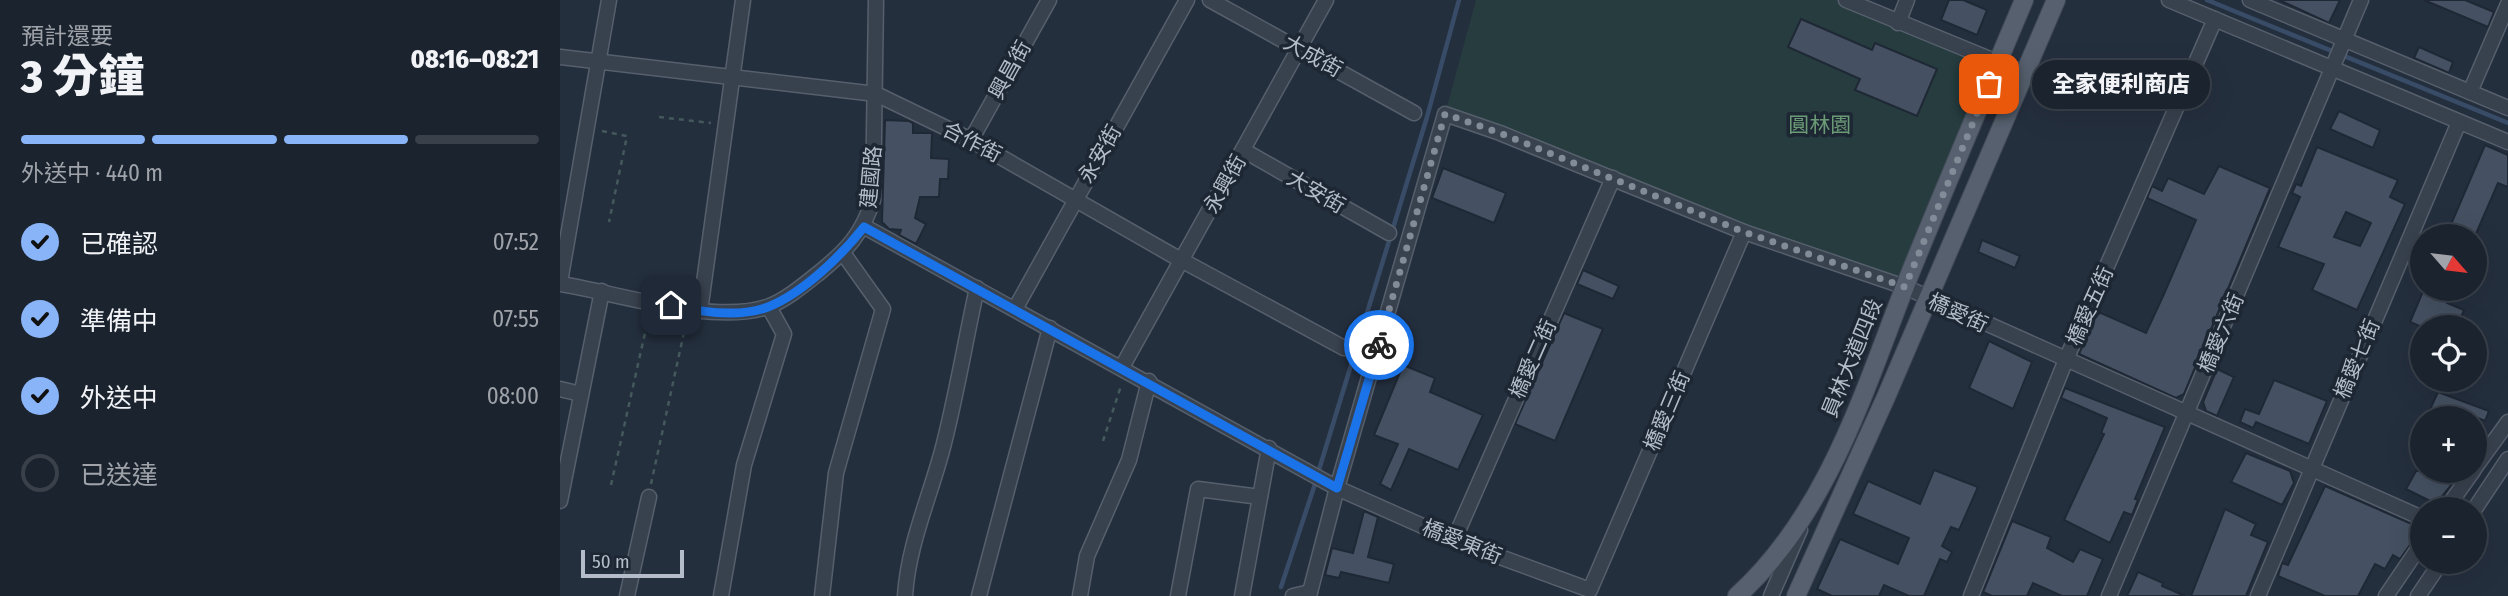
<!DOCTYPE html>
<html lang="zh-TW">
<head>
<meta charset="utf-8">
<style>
  :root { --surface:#1b232e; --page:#242b36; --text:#f1f3f6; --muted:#a0a4aa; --line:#39404a; --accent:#8ab4f8 }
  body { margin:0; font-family:"Fira Sans Condensed","Noto Sans TC",sans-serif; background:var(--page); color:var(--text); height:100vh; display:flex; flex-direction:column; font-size:26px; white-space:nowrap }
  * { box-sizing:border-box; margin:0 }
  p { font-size:23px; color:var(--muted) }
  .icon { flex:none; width:38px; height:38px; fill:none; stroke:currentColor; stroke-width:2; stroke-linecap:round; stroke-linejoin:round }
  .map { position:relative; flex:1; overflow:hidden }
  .details { display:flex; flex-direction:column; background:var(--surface); width:560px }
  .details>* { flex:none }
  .needle { width:46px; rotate:118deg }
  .controls { position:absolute; left:1850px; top:224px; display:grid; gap:14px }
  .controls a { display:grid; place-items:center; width:77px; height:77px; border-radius:50%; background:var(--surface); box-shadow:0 7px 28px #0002,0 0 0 2px var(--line); font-size:35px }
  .scale { position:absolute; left:21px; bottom:18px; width:103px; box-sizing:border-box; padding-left:7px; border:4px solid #b4bcc9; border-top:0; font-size:19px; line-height:24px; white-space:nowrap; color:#b4bcc9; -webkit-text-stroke:5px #1d2633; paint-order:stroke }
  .pin { position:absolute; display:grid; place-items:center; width:60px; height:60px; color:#fff; margin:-30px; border-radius:14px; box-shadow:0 4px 10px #0006 }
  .courier { position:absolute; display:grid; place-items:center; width:70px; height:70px; margin:-35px; border:5px solid #1a73e8; border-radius:50%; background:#fff; color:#222; box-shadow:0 2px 9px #0007 }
  .bubble { position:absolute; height:49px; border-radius:24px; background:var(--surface); box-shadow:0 7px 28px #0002,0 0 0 2px var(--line); font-size:23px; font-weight:800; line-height:49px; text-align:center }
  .headline em { font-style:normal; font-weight:800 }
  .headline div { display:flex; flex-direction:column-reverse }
  .headline { display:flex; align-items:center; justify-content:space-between; height:119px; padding:0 21px }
  h1 { font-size:46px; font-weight:800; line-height:52px }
  .bar { display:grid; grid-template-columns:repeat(4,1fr); gap:10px 7px; align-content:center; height:84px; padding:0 21px }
  .bar i { height:9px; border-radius:5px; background:var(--line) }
  .bar .selected { background:var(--accent) }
  .bar p { grid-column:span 4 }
  ol { padding:0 21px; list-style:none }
  li { display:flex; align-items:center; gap:21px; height:77px }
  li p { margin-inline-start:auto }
  li .icon { padding:7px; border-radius:50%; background:var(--accent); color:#111; stroke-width:4 }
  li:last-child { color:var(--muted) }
  li i { width:38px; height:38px; border:4px solid var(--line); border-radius:50% }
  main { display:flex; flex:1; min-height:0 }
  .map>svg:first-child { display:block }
</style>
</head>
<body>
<main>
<section class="details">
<div class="headline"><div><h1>3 分鐘</h1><p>預計還要</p></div><em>08:16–08:21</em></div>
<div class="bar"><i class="selected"></i><i class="selected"></i><i class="selected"></i><i></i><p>外送中 · 440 m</p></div>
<ol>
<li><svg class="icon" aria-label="check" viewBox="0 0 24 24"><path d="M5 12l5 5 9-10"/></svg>已確認<p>07:52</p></li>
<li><svg class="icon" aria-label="check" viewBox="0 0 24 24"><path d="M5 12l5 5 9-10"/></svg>準備中<p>07:55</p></li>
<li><svg class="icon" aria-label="check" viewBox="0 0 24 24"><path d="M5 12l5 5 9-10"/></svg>外送中<p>08:00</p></li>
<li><i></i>已送達</li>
</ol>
</section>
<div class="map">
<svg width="1948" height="596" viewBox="0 0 1948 596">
  <rect width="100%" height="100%" fill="#242f3e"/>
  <path fill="#263c3f" d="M 916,0 L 1286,0 L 1438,61 L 1345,287 L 885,114 Z"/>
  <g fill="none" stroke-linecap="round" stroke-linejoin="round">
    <g stroke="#394c67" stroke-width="4.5">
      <path d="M 1647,0 L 1948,123"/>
      <path d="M 758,473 L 867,117 L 899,0"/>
      <path d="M 721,587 L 756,481"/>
    </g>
  </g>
  <g fill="#455162" stroke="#1f2835" stroke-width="2" fill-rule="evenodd">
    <path d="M 1389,0 L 1403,0 L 1427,10 L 1417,35 L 1381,20 Z"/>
    <path d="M 1719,0 L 1780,0 L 1769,23 Z"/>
    <path d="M 1864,0 L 1905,0 L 1934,12 L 1928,27 Z"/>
    <path d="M 1241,19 L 1312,50 L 1315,43 L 1377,69 L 1357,116 L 1295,90 L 1300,79 L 1228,47 Z"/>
    <path d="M 1859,47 L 1893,62 L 1889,73 L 1854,58 Z"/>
    <path d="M 1779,111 L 1820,130 L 1813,148 L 1770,129 Z"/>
    <path d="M 325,120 L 349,121 L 353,123 L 353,133 L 372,133 L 371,158 L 389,159 L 388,179 L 380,179 L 379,197 L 360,197 L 355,218 L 366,224 L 356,244 L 339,235 L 341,230 L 329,229 L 322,222 Z"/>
    <path d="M 1925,145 L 1948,155 L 1948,187 L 1938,183 L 1915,236 L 1886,236 Z"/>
    <path d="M 1757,147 L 1838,180 L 1830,197 L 1845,204 L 1797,310 L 1752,290 L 1764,264 L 1718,247 L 1740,197 L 1732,193 L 1736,184 L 1741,186 ZM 1786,212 L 1811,223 L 1800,246 L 1774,237 Z"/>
    <path d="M 1659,166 L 1710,188 L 1624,394 L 1616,398 L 1519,354 L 1536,314 L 1541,313 L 1586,333 L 1604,294 L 1636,220 L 1587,198 L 1592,186 L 1602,191 L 1608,178 L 1644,194 Z"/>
    <path d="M 883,168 L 946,193 L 934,223 L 872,198 Z"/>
    <path d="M 1422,240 L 1460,256 L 1455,268 L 1418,252 Z"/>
    <path d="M 1023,270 L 1059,286 L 1053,299 L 1017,284 Z"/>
    <path d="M 1864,289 L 1893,289 L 1887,303 L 1904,310 L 1897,327 L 1862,327 L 1850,322 Z"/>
    <path d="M 1004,313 L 1043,329 L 995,441 L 955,424 Z"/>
    <path d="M 1429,341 L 1472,362 L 1453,409 L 1409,388 Z"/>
    <path d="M 843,365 L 875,378 L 870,392 L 923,415 L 898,470 L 849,449 L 831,490 L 820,484 L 838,444 L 814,435 Z"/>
    <path d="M 1657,369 L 1674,377 L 1657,416 L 1646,411 L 1643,402 Z"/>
    <path d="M 1714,380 L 1767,401 L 1749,444 L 1696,422 L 1693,428 L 1680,422 L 1685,409 L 1699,414 Z"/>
    <path d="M 1505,388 L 1605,427 L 1575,499 L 1578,500 L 1572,515 L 1564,512 L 1550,543 L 1504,520 L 1544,434 L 1541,433 L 1547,418 L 1501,398 Z"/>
    <path d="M 1878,392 L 1929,411 L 1925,421 L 1918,418 L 1866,418 Z"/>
    <path d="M 1686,453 L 1730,471 L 1734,483 L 1722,505 L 1671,482 Z"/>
    <path d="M 1374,470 L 1418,487 L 1399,530 L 1391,527 L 1382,546 L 1392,552 L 1387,562 L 1380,559 L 1364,596 L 1349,596 L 1324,585 L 1319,596 L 1272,596 L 1257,589 L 1280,539 L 1338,564 L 1349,538 L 1293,514 L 1308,481 L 1360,504 Z"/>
    <path d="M 1856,471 L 1872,471 L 1891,485 L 1876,504 L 1846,489 Z"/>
    <path d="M 1765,486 L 1854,525 L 1857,535 L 1840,559 L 1833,555 L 1825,569 L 1815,564 L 1798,596 L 1765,596 L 1718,576 L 1722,563 L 1728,565 Z"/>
    <path d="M 1665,509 L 1696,524 L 1691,535 L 1708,542 L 1686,596 L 1631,596 Z"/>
    <path d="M 804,511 L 818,517 L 808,557 L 834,564 L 829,583 L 781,572 L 779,578 L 765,575 L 772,548 L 793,553 Z"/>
    <path d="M 1452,521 L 1491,537 L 1487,548 L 1513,562 L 1520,549 L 1543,559 L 1527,596 L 1502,596 L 1473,583 L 1467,596 L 1432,596 L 1423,592 Z"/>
    <path d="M 1578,572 L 1603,583 L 1602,586 L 1625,596 L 1567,596 Z"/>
  </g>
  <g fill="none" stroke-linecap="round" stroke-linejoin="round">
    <g stroke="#565f6c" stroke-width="17">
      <g id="minor">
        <path d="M 650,0 L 854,113"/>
        <path d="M 1286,0 L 1464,73"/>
        <path d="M 1609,0 L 1948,142"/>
        <path d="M 1690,0 L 1948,108"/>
        <path d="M 1338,23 L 1347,0"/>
        <path d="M 0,57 L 316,94 L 411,140 L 612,255 L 784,348"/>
        <path d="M 1910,92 L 1948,4"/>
        <path d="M 411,140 L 489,0"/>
        <path d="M 683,150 L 829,233"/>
        <path d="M 305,227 L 777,488 L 894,540 L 1030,590 L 1184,232"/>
        <path d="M 0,282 L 49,0"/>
        <path d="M 0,284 C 57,293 152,325 207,307 C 225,301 245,284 260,272 C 288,249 302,234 313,200 L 316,0"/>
        <path d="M 455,309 L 627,0"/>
        <path d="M 140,311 L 183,0"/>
        <path d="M 562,367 L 766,0"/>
        <path d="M 0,389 L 21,394"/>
        <path d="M 1914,469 L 1948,422"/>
        <path d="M 0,501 L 42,291"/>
        <path d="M 1886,509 L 1913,471"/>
        <path d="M 1914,510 L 1948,459"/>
        <path d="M 894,540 L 1053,178"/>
        <path d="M 67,596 L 89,497"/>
        <path d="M 161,596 L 184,465 L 224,334 L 209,307"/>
        <path d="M 262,596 L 276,473 L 323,309 L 283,253"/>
        <path d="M 345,596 C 348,546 369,499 382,451 C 396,398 405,342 417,288"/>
        <path d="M 419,596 L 490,328"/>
        <path d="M 520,596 L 527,556 L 569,460 L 589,381"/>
        <path d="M 618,596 L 638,489 L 700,497"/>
        <path d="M 682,596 L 709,448"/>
        <path d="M 733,596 L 750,592"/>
        <path d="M 749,596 L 777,488 L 885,114 L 940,133 L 1184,232 L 1345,287 L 1862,518"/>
        <path d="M 1211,596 L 1240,530"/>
        <path d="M 1411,596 L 1505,362 L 1655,19"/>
        <path d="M 1549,596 L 1801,0"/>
        <path d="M 1698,596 L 1899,122"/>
        <path d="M 1826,596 L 1862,543"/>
        <path d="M 1858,596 L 1881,562"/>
      </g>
    </g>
    <g stroke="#414a57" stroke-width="20">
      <g id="major">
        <path d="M 1177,596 C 1270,512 1306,384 1351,271 C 1388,180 1426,90 1464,0"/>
        <path d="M 1236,596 L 1326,397 L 1496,0"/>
      </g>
    </g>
    <g stroke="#44595c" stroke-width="2.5" stroke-dasharray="5 5" stroke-linecap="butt">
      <path d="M 99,117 L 151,123"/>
      <path d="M 42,131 L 67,136 L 49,222"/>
      <path d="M 543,441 L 561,386"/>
      <path d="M 91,484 L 126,323"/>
      <path d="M 51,485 L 89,315"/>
    </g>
    <use href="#minor" stroke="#38414e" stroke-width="14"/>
    <use href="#major" stroke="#56606e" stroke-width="18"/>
  </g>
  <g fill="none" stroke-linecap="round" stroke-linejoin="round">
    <path stroke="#828b98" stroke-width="7" stroke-dasharray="0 12.6" d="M 819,345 L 885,114 L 940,133 L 1184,232 L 1345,287 L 1429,84"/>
    <path stroke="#1a73e8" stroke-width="9" d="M 111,305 C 140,312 179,318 208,307 C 243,293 281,256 304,227 L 777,488 L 819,345"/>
  </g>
  <g text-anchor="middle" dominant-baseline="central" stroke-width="7" stroke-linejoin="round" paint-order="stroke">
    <g font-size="21" fill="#b4bcc9" stroke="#1d2633">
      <text transform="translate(753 56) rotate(29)">大成街</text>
      <text transform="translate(450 70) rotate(-61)">興昌街</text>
      <text transform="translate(412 142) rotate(27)">合作街</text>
      <text transform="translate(540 154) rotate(-60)">永安街</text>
      <text transform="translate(311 177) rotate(-85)">建國路</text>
      <text transform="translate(665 184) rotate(-61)">永興街</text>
      <text transform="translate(756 192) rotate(30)">大安街</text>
      <text transform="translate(1530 306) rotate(-66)">橋愛五街</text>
      <text transform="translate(1398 313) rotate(25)">橋愛街</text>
      <text transform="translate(1661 333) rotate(-67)">橋愛六街</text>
      <text transform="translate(1292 358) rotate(-68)">員林大道四段</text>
      <text transform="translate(973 359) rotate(-66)">橋愛二街</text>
      <text transform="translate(1797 359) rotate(-67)">橋愛七街</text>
      <text transform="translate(1107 411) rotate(-67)">橋愛三街</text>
      <text transform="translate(902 542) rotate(22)">橋愛東街</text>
    </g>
    <g font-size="21" fill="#6b9a76" stroke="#1d2633">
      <text x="1260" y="125">圓林園</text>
    </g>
  </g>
</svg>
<div class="controls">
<a><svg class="needle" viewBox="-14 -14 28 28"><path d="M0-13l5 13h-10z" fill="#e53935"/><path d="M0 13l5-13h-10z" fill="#a0a4aa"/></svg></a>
<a><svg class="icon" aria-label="locate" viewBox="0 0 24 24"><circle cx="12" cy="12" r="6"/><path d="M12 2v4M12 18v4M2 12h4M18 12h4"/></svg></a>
<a>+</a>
<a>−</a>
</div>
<div class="scale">50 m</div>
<div class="pin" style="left:1429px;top:84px;background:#ea580c"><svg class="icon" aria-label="bag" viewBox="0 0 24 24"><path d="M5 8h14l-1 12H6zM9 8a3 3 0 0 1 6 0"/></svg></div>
<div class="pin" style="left:111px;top:305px;background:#1f2937"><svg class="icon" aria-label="home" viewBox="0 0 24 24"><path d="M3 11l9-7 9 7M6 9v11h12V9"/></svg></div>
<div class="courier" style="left:819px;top:345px"><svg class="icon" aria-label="bike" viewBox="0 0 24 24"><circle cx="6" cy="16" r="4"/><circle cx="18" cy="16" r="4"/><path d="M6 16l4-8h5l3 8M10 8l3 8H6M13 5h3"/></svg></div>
<div class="bubble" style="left:1472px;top:60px;width:178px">全家便利商店</div>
</div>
</main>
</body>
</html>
